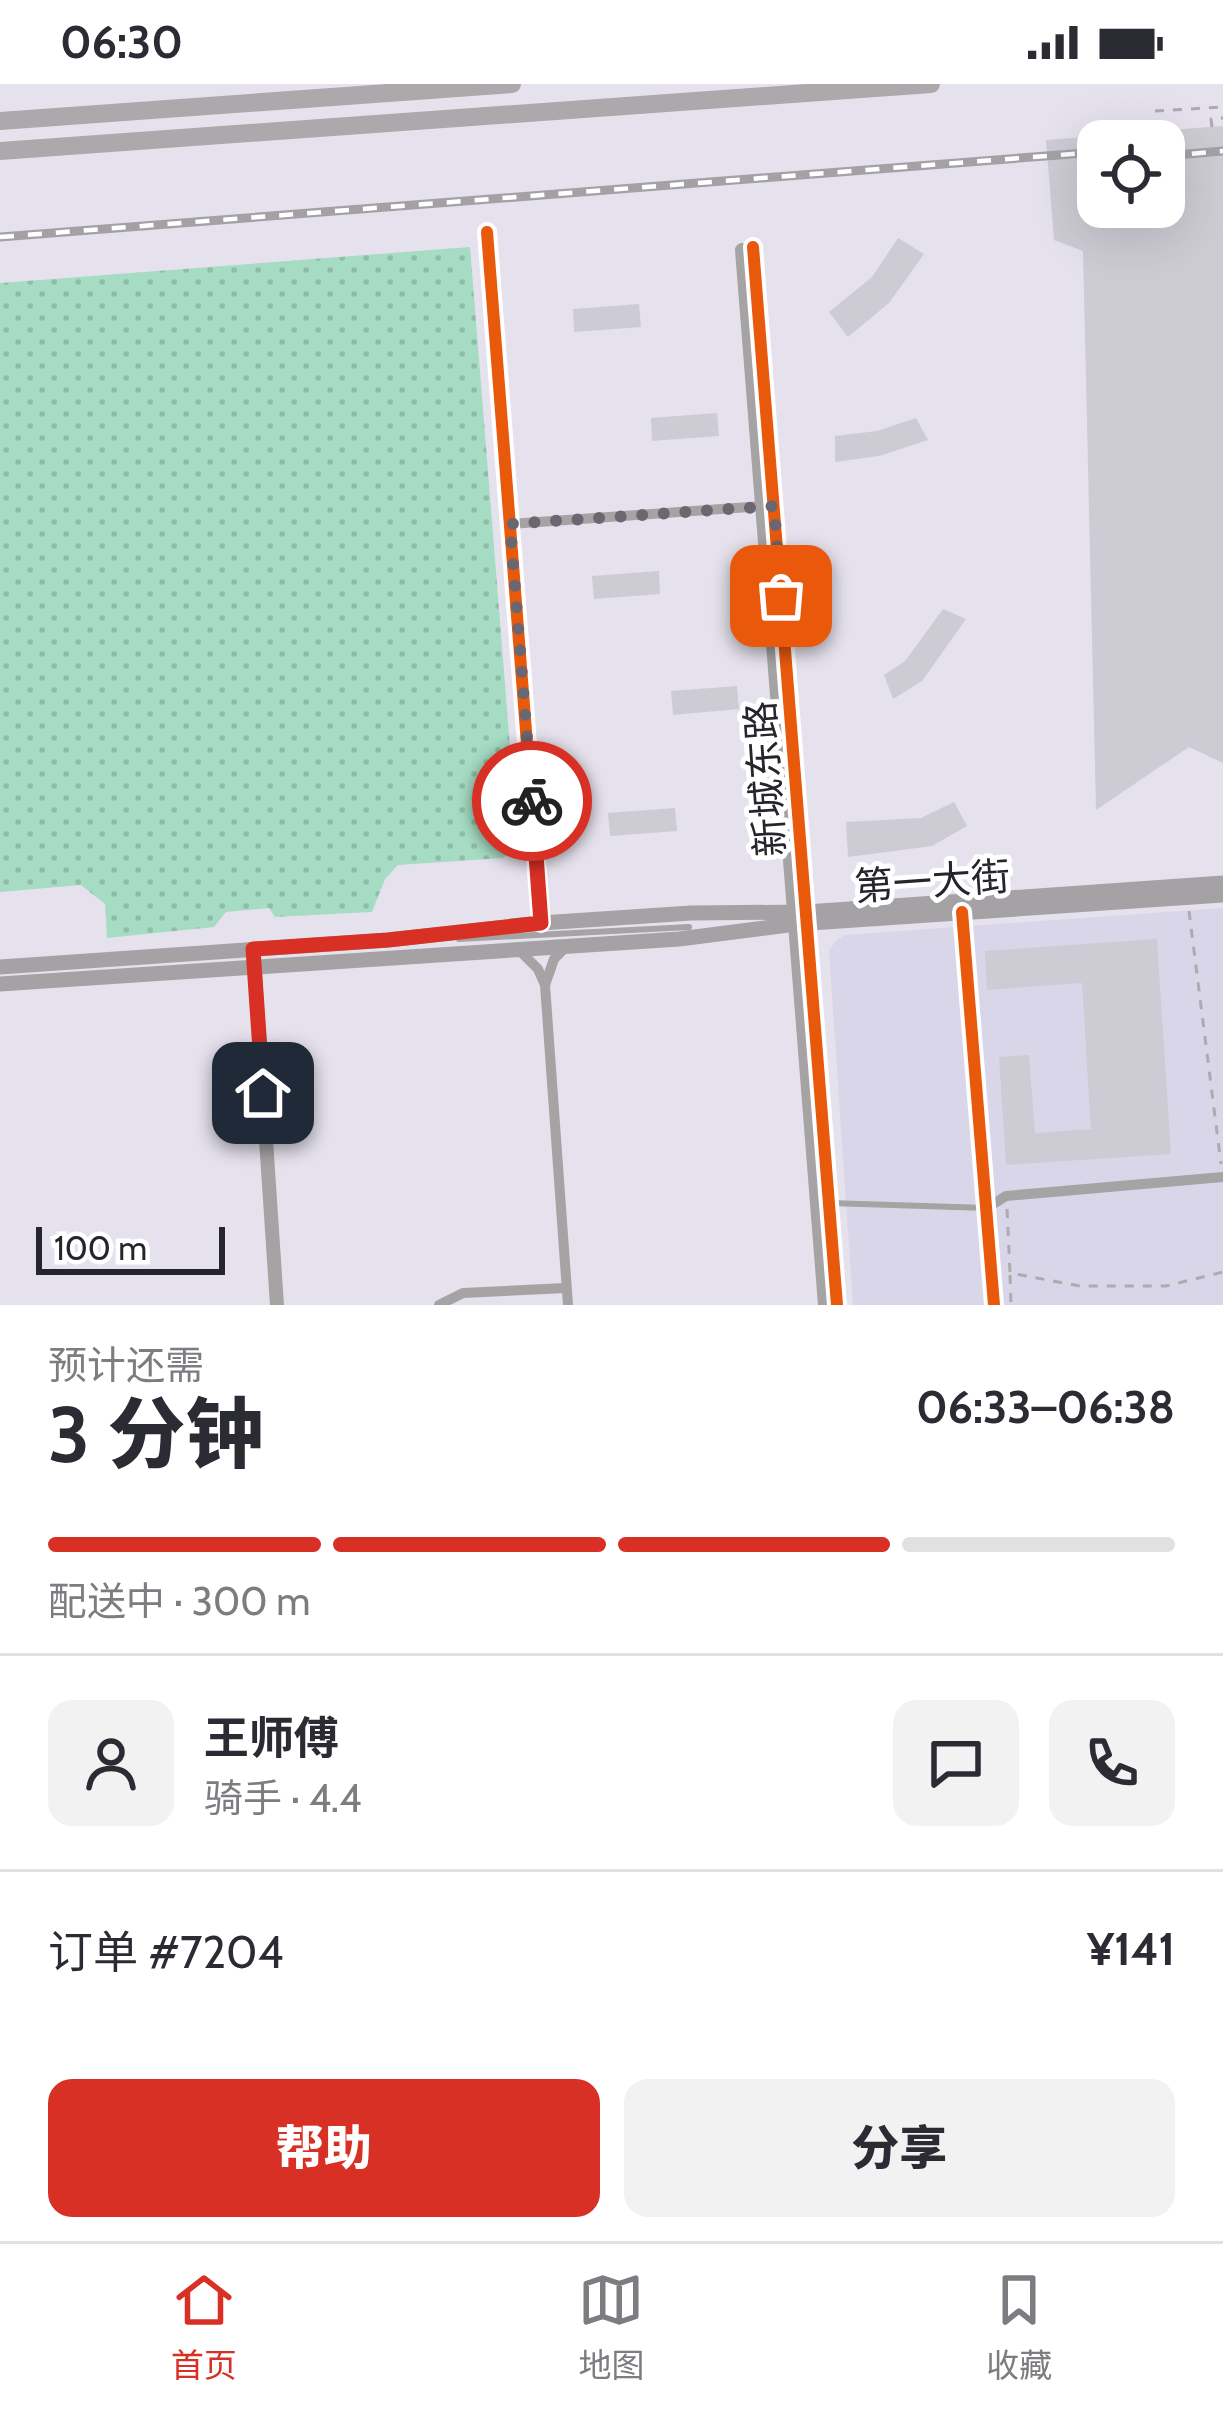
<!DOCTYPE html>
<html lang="zh">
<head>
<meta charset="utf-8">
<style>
  :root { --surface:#fff; --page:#f2f2f3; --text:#2b2b33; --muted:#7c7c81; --line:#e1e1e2; --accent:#d93025 }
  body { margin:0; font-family:Cabin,"Noto Sans SC",sans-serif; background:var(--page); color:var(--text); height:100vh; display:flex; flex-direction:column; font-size:45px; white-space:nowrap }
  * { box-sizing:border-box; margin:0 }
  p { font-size:39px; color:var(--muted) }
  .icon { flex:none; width:66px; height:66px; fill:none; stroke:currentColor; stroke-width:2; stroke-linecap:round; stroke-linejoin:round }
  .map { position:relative; height:1221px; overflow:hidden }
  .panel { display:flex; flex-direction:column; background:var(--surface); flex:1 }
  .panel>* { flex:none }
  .fabs { position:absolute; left:1077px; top:36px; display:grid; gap:24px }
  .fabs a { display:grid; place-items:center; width:108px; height:108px; border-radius:24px; background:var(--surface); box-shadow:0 12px 48px #0002; font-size:60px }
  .scale { position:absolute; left:36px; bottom:30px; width:189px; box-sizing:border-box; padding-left:12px; border:6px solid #27252c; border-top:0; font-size:33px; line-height:42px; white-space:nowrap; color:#27252c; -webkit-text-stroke:9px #fff; paint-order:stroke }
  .pin { position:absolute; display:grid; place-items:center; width:102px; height:102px; color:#fff; margin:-51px; border-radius:24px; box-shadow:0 6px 18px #0006 }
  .courier { position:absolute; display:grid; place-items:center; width:120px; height:120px; margin:-60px; border:9px solid #d93025; border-radius:50%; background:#fff; color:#222; box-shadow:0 3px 15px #0007 }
  .overview em { font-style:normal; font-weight:800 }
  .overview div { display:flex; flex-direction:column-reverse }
  .overview { display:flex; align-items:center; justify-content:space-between; height:204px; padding:0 48px }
  h1 { font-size:78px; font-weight:800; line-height:90px }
  .bar { display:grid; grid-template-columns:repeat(4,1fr); gap:18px 12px; align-content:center; height:144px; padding:0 48px }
  .bar i { height:15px; border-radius:9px; background:var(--line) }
  .bar .current { background:var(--accent) }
  .bar p { grid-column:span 4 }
  .line { display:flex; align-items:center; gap:30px; padding:0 48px; border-top:3px solid var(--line) }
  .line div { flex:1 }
  .round { display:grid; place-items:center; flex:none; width:126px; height:126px; border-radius:24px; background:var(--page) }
  .action { display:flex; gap:24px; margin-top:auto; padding:24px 48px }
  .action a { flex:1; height:138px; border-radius:24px; background:var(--accent); color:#fff; font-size:48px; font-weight:800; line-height:138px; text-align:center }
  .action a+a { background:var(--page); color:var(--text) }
  .status { display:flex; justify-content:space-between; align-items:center; height:84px; padding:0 60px; background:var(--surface); direction:ltr }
  .status svg { height:33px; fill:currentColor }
  .dock { display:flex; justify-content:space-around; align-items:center; height:168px; border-top:3px solid var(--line); background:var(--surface); font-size:33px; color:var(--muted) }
  .dock a { display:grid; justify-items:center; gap:6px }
  .dock .current { color:var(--accent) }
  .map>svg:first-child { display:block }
</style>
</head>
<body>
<div class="status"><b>06:30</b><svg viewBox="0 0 49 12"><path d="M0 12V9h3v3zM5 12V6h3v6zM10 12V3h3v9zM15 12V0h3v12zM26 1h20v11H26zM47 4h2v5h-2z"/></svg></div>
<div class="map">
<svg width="1223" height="1221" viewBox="0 0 1223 1221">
  <defs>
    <pattern id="park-dots" width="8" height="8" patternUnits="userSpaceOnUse" patternTransform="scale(3)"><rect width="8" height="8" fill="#a6dcc3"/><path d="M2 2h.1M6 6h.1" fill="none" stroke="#8fbda8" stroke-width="1.8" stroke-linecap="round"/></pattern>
  </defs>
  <rect width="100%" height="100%" fill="#e5e2ed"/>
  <path fill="#dad6e9" d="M 1223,824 L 1223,1221 L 853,1221 L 829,867 L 835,858 L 844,851 Z"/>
  <path fill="url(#park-dots)" d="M 470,163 L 518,762 L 503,774 L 398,781 L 385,795 L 372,828 L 275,833 L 269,824 L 226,828 L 214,843 L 107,854 L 105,820 L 81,801 L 0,808 L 0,199 Z"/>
  <g fill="#cdcbd4">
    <path d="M 1223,42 L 1223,679 L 1189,663 L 1096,726 L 1083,167 L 1054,156 L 1046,56 L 1098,52 L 1098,123 L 1164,123 L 1164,57 L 1128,57 L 1128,49 Z"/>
    <path d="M 898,154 L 924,170 L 889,219 L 848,253 L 829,228 L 872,193 Z"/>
    <path d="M 639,220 L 641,243 L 574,248 L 573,225 Z"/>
    <path d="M 717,329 L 719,352 L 652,357 L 651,334 Z"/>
    <path d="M 916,334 L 928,356 L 879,372 L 835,378 L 835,352 L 877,347 Z"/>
    <path d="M 659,487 L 660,510 L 594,515 L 592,492 Z"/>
    <path d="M 943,525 L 966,535 L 922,597 L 893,615 L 884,591 L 905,577 Z"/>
    <path d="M 737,602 L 739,625 L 673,631 L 671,607 Z"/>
    <path d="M 954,718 L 967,742 L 932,762 L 848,773 L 846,738 L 921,734 Z"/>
    <path d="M 675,724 L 677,747 L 610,752 L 608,729 Z"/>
    <path d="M 1157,855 L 1171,1070 L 1006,1081 L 999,973 L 1029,971 L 1035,1049 L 1091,1045 L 1082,899 L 987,906 L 985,867 Z"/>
  </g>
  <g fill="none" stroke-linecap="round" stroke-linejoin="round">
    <g stroke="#adabae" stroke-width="3" stroke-dasharray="9 9" stroke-linecap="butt">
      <path d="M 1155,27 L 1223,23"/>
      <path d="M 1212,43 L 1211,35 L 1223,34"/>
      <path d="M 1189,827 L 1221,1080"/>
      <path d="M 1007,1125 L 1010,1189 L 1080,1202 L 1166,1202 L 1223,1188"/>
      <path d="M 1010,1191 L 1011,1221"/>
    </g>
    <g stroke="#a5a3a3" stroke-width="6">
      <path d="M 459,855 L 689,843"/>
      <path d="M 829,1119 L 987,1124"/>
    </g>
    <g stroke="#a5a3a3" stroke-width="10">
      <path d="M 487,148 L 541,839"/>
      <path d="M 510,440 L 764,422"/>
      <path d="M 962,828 L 994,1221"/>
      <path d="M 519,866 L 538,885 L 545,901 L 568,1221"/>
      <path d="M 545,901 L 554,875 L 566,863"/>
      <path d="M 987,1124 L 1006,1112 L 1223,1093"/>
      <path d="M 439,1221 L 463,1209 L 566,1204"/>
    </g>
    <g stroke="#a5a3a3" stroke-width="14">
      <path d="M 753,163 L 837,1221"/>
      <path d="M 742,166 L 825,1221"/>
      <path d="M 254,876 L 277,1221"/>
    </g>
    <g stroke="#a4a2a4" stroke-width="15">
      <path d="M 0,883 L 388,856 L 541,839 L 691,829 L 806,828 L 1223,799"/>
      <path d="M 0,900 L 679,855 L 796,840 L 1223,811"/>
    </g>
    <g stroke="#aca8ab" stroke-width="18">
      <path d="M 0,37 L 512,0"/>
      <path d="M 0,67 L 931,0"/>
    </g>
    <g stroke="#a4a1a6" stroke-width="9">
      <g id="rail">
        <path d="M 1164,72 L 1223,67"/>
        <path d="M 0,153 L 1098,68"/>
      </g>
    </g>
    <use href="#rail" stroke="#fff" stroke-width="4.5" stroke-dasharray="14" stroke-linecap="butt"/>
    <g stroke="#fff" stroke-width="20">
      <g id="cycleway">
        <path d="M 487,148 L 541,839"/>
        <path d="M 753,163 L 837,1221"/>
        <path d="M 962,828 L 994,1221"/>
      </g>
    </g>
    <use href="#cycleway" stroke="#e8590c" stroke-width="12"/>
  </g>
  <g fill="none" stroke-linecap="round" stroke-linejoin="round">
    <path stroke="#6a6770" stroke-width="12" stroke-dasharray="0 21.6" d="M 532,717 L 510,440 L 774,422 L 781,512"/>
    <path stroke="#d93025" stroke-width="15" d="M 263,1009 L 253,865 L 388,856 L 541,839 L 532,717"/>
  </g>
  <g text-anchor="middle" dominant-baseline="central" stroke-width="10" stroke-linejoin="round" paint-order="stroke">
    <g font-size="39" fill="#27252c" stroke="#fff">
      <text transform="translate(765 695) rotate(-94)">新城东路</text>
      <text transform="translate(932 797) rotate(-4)">第一大街</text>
    </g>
  </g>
</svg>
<div class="fabs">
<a><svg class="icon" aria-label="locate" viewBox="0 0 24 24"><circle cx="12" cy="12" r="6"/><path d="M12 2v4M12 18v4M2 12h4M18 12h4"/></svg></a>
</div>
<div class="scale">100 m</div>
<div class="pin" style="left:781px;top:512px;background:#ea580c"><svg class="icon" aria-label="bag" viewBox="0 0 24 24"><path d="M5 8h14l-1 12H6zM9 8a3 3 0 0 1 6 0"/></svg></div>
<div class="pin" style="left:263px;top:1009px;background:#1f2937"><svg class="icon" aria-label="home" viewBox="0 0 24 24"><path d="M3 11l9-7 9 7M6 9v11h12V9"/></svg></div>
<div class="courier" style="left:532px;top:717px"><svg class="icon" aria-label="bike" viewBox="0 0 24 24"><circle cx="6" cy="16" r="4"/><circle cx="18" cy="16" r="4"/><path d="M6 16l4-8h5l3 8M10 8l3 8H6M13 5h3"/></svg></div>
</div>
<section class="panel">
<div class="overview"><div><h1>3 分钟</h1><p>预计还需</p></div><em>06:33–06:38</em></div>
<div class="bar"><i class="current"></i><i class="current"></i><i class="current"></i><i></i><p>配送中 · 300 m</p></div>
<div class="line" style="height:216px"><a class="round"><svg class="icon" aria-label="person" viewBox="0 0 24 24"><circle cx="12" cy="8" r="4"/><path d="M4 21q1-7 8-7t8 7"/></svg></a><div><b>王师傅</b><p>骑手 · 4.4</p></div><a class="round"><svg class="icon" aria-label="chat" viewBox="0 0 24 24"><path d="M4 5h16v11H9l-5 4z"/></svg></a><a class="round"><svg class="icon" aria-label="phone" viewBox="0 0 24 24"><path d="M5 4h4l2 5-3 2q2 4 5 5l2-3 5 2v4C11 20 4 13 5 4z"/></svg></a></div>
<div class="line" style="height:156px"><div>订单 #7204</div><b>¥141</b></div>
<div class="action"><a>帮助</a><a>分享</a></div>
</section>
<nav class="dock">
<a class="current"><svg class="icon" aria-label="home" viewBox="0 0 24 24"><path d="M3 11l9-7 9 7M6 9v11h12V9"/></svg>首页</a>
<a><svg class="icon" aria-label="map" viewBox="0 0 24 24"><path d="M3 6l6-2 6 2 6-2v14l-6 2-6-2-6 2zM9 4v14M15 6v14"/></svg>地图</a>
<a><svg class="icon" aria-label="saved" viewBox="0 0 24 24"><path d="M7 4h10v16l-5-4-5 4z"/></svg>收藏</a>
</nav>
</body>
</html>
